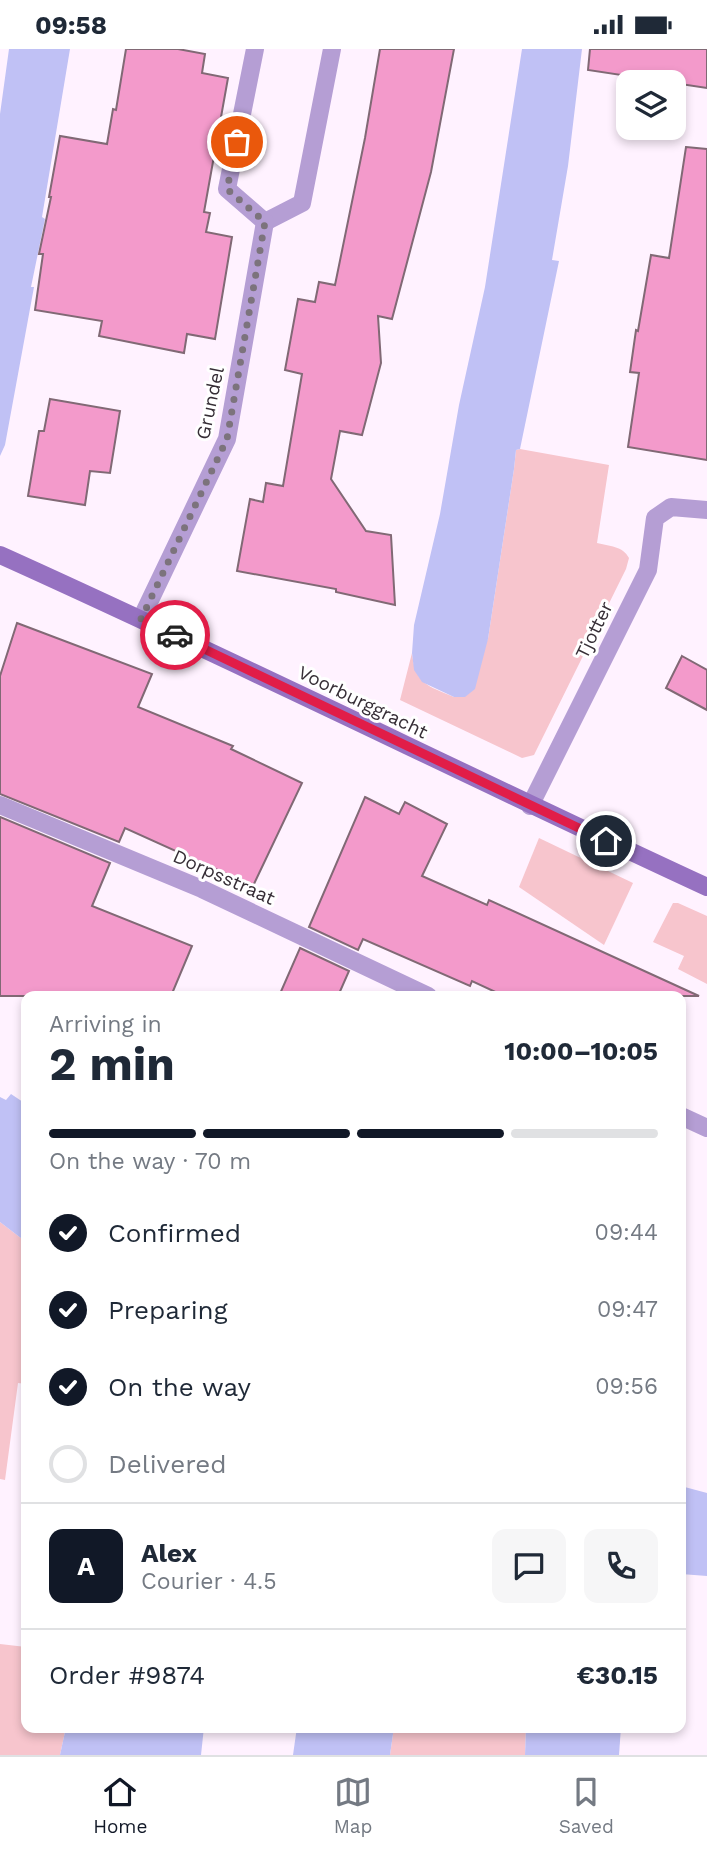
<!DOCTYPE html>
<html lang="en">
<head>
<meta charset="utf-8">
<style>
  :root { --surface:#fff; --page:#f6f6f7; --text:#1f2937; --muted:#747a83; --line:#e0e1e3; --accent:#111827 }
  body { margin:0; font-family:"Work Sans",sans-serif; background:var(--page); color:var(--text); height:100vh; display:flex; flex-direction:column; font-size:26px; white-space:nowrap }
  * { box-sizing:border-box; margin:0 }
  p { font-size:23px; color:var(--muted) }
  .icon { flex:none; width:38px; height:38px; fill:none; stroke:currentColor; stroke-width:2; stroke-linecap:round; stroke-linejoin:round }
  .map { position:relative; flex:1; overflow:hidden }
  .details { position:absolute; left:21px; top:942px; width:665px; height:742px; display:flex; flex-direction:column; background:var(--surface); border-radius:14px; box-shadow:0 4px 10px #0003 }
  .details>* { flex:none }
  .tools { position:absolute; left:616px; top:21px; display:grid; gap:14px }
  .tools a { display:grid; place-items:center; width:70px; height:70px; border-radius:14px; background:var(--surface); box-shadow:0 4px 10px #0003; font-size:35px }
  .pin { position:absolute; display:grid; place-items:center; width:60px; height:60px; color:#fff; margin:-30px; border:4px solid #fff; border-radius:50%; box-shadow:0 2px 7px #0007 }
  .courier { position:absolute; display:grid; place-items:center; width:70px; height:70px; margin:-35px; border:5px solid #e11d48; border-radius:50%; background:#fff; color:#222; box-shadow:0 2px 9px #0007 }
  .summary em { font-style:normal; font-weight:700 }
  .summary div { display:flex; flex-direction:column-reverse }
  .summary { display:flex; align-items:center; justify-content:space-between; height:119px; padding:0 28px }
  h1 { font-size:46px; font-weight:700; line-height:52px }
  .bar { display:grid; grid-template-columns:repeat(4,1fr); gap:10px 7px; align-content:center; height:84px; padding:0 28px }
  .bar i { height:9px; border-radius:5px; background:var(--line) }
  .bar .on { background:var(--accent) }
  .bar p { grid-column:span 4 }
  .line { display:flex; align-items:center; gap:18px; padding:0 28px; border-top:2px solid var(--line) }
  .line div { flex:1 }
  .round { display:grid; place-items:center; flex:none; width:74px; height:74px; border-radius:14px; background:var(--page) }
  ol { padding:0 28px; list-style:none }
  li { display:flex; align-items:center; gap:21px; height:77px }
  li p { margin-inline-start:auto }
  li .icon { padding:7px; border-radius:50%; background:var(--accent); color:#fff; stroke-width:4 }
  li:last-child { color:var(--muted) }
  li i { width:38px; height:38px; border:4px solid var(--line); border-radius:50% }
  .status { display:flex; justify-content:space-between; align-items:center; height:49px; padding:0 35px; background:var(--surface); direction:ltr }
  .status svg { height:19px; fill:currentColor }
  .tab-bar { display:flex; justify-content:space-around; align-items:center; height:98px; border-top:2px solid var(--line); background:var(--surface); font-size:19px; color:var(--muted) }
  .tab-bar a { display:grid; justify-items:center; gap:4px }
  .tab-bar .on { color:var(--accent) }
  .map>svg:first-child { display:block }
</style>
</head>
<body>
<div class="status"><b>09:58</b><svg viewBox="0 0 49 12"><path d="M0 12V9h3v3zM5 12V6h3v6zM10 12V3h3v9zM15 12V0h3v12zM26 1h20v11H26zM47 4h2v5h-2z"/></svg></div>
<div class="map">
<svg width="707" height="1706" viewBox="0 0 707 1706">
  <rect width="100%" height="100%" fill="#fff2ff"/>
  <g fill="#f7c5cd">
    <path d="M 520,400 L 609,416 L 597,494 C 609,497 623,497 629,509 L 626,520 L 534,706 L 522,709 L 400,651 L 412,604 C 415,635 428,637 454,648 L 488,590 L 514,420 L 516,401 Z"/>
    <path d="M 539,789 L 633,834 L 604,896 L 519,838 Z"/>
    <path d="M 673,854 L 678,854 L 707,867 L 707,935 L 678,920 L 684,907 L 653,893 Z"/>
    <path d="M 0,1173 L 26,1193 L 26,1335 L 18,1334 L 5,1431 L 0,1430 Z"/>
    <path d="M 0,1595 L 26,1598 L 26,1678 L 66,1678 L 60,1706 L 0,1706 Z"/>
    <path d="M 394,1678 L 526,1678 L 525,1706 L 390,1706 Z"/>
  </g>
  <g fill="#c0c1f5">
    <path d="M 9,0 L 70,0 L 42,168 L 45,170 L 31,238 L 34,238 L 5,396 L 0,407 L 0,65 Z"/>
    <path d="M 522,0 L 582,0 L 568,117 L 552,211 L 559,212 L 520,400 L 516,401 L 514,420 L 488,590 L 475,640 L 465,648 L 454,648 L 422,633 L 414,621 L 412,604 L 414,576 L 440,465 L 459,356 L 485,238 Z"/>
    <path d="M 11,1045 L 26,1055 L 26,1193 L 0,1173 L 0,1048 L 6,1051 Z"/>
    <path d="M 681,1437 L 707,1444 L 707,1527 L 681,1525 Z"/>
    <path d="M 66,1678 L 204,1678 L 201,1706 L 60,1706 Z"/>
    <path d="M 297,1678 L 394,1678 L 390,1706 L 293,1706 Z"/>
    <path d="M 526,1678 L 621,1678 L 619,1706 L 525,1706 Z"/>
  </g>
  <g fill="#f39acb" stroke="#816975" stroke-width="2">
    <path d="M 126,0 L 178,0 L 205,5 L 202,24 L 228,29 L 204,163 L 210,164 L 206,183 L 232,188 L 215,290 L 187,285 L 184,304 L 99,287 L 102,272 L 35,261 L 43,205 L 39,205 L 51,148 L 49,148 L 60,87 L 107,95 L 113,60 L 116,61 Z"/>
    <path d="M 380,0 L 454,0 L 431,123 L 392,270 L 378,267 L 381,314 L 362,386 L 340,382 L 331,430 L 366,482 L 391,486 L 395,556 L 336,543 L 336,540 L 237,522 L 250,450 L 263,453 L 266,434 L 283,437 L 302,325 L 285,321 L 298,250 L 315,253 L 319,233 L 335,236 L 365,89 Z"/>
    <path d="M 590,0 L 707,0 L 707,39 L 588,21 Z"/>
    <path d="M 686,98 L 707,100 L 707,411 L 628,398 L 639,324 L 630,323 L 636,281 L 638,282 L 651,206 L 669,209 Z"/>
    <path d="M 50,350 L 120,362 L 110,424 L 90,422 L 85,456 L 28,447 L 39,382 L 44,382 Z"/>
    <path d="M 17,574 L 152,625 L 138,658 L 233,697 L 231,700 L 302,734 L 253,837 L 125,779 L 119,793 L 0,745 L 0,627 Z"/>
    <path d="M 682,607 L 707,621 L 707,661 L 666,639 Z"/>
    <path d="M 365,748 L 399,765 L 405,753 L 447,775 L 422,827 L 487,856 L 489,851 L 699,947 L 504,947 L 472,932 L 470,937 L 363,890 L 358,901 L 309,878 Z"/>
    <path d="M 0,768 L 110,814 L 92,857 L 192,897 L 171,947 L 0,947 Z"/>
    <path d="M 300,899 L 349,922 L 338,947 L 279,947 Z"/>
  </g>
  <g fill="none" stroke-linecap="round" stroke-linejoin="round">
    <g stroke="#b59ed4" stroke-width="18">
      <path d="M 255,0 L 227,140 L 265,173"/>
      <path d="M 265,173 L 302,154 L 332,0"/>
      <path d="M 141,570 L 227,390 L 265,173"/>
      <path d="M 0,756 L 202,840 L 428,947"/>
      <path d="M 530,757 L 648,521 L 655,469 L 671,458 L 707,461"/>
      <path d="M 681,1067 L 707,1079"/>
    </g>
    <path stroke="#9671c1" stroke-width="18" d="M 0,506 C 238,613 471,729 707,838"/>
  </g>
  <g fill="none" stroke-linecap="round" stroke-linejoin="round">
    <path stroke="#7c737c" stroke-width="7" stroke-dasharray="0 12.6" d="M 175,586 L 141,570 L 227,390 L 265,173 L 227,140 L 237,93"/>
    <path stroke="#e11d48" stroke-width="9" d="M 175,586 L 606,792"/>
  </g>
  <g text-anchor="middle" dominant-baseline="central" stroke-width="6" stroke-linejoin="round" paint-order="stroke">
    <g font-size="19" fill="#362e36" stroke="#fff">
      <text transform="translate(210 354) rotate(-78)">Grundel</text>
      <text transform="translate(594 581) rotate(-64)">Tjotter</text>
      <text transform="translate(363 653) rotate(26)">Voorburggracht</text>
      <text transform="translate(224 828) rotate(24)">Dorpsstraat</text>
    </g>
  </g>
</svg>
<div class="tools">
<a><svg class="icon" aria-label="layers" viewBox="0 0 24 24"><path d="M12 4l9 5-9 5-9-5zM3 14l9 5 9-5"/></svg></a>
</div>
<div class="pin" style="left:237px;top:93px;background:#ea580c"><svg class="icon" aria-label="bag" viewBox="0 0 24 24"><path d="M5 8h14l-1 12H6zM9 8a3 3 0 0 1 6 0"/></svg></div>
<div class="pin" style="left:606px;top:792px;background:#1f2937"><svg class="icon" aria-label="home" viewBox="0 0 24 24"><path d="M3 11l9-7 9 7M6 9v11h12V9"/></svg></div>
<div class="courier" style="left:175px;top:586px"><svg class="icon" aria-label="car" viewBox="0 0 24 24"><path d="M5 17H2v-5l4-1 3-4h7l3 4 3 1v5h-3M9 17h6M6 11h13"/><circle cx="7" cy="17" r="2"/><circle cx="17" cy="17" r="2"/></svg></div>
<section class="details">
<div class="summary"><div><h1>2 min</h1><p>Arriving in</p></div><em>10:00–10:05</em></div>
<div class="bar"><i class="on"></i><i class="on"></i><i class="on"></i><i></i><p>On the way · 70 m</p></div>
<ol>
<li><svg class="icon" aria-label="check" viewBox="0 0 24 24"><path d="M5 12l5 5 9-10"/></svg>Confirmed<p>09:44</p></li>
<li><svg class="icon" aria-label="check" viewBox="0 0 24 24"><path d="M5 12l5 5 9-10"/></svg>Preparing<p>09:47</p></li>
<li><svg class="icon" aria-label="check" viewBox="0 0 24 24"><path d="M5 12l5 5 9-10"/></svg>On the way<p>09:56</p></li>
<li><i></i>Delivered</li>
</ol>
<div class="line" style="height:126px"><b class="round" style="background:var(--accent);color:#fff">A</b><div><b>Alex</b><p>Courier · 4.5</p></div><a class="round"><svg class="icon" aria-label="chat" viewBox="0 0 24 24"><path d="M4 5h16v11H9l-5 4z"/></svg></a><a class="round"><svg class="icon" aria-label="phone" viewBox="0 0 24 24"><path d="M5 4h4l2 5-3 2q2 4 5 5l2-3 5 2v4C11 20 4 13 5 4z"/></svg></a></div>
<div class="line" style="height:91px"><div>Order #9874</div><b>€30.15</b></div>
</section>
</div>
<nav class="tab-bar">
<a class="on"><svg class="icon" aria-label="home" viewBox="0 0 24 24"><path d="M3 11l9-7 9 7M6 9v11h12V9"/></svg>Home</a>
<a><svg class="icon" aria-label="map" viewBox="0 0 24 24"><path d="M3 6l6-2 6 2 6-2v14l-6 2-6-2-6 2zM9 4v14M15 6v14"/></svg>Map</a>
<a><svg class="icon" aria-label="saved" viewBox="0 0 24 24"><path d="M7 4h10v16l-5-4-5 4z"/></svg>Saved</a>
</nav>
</body>
</html>
